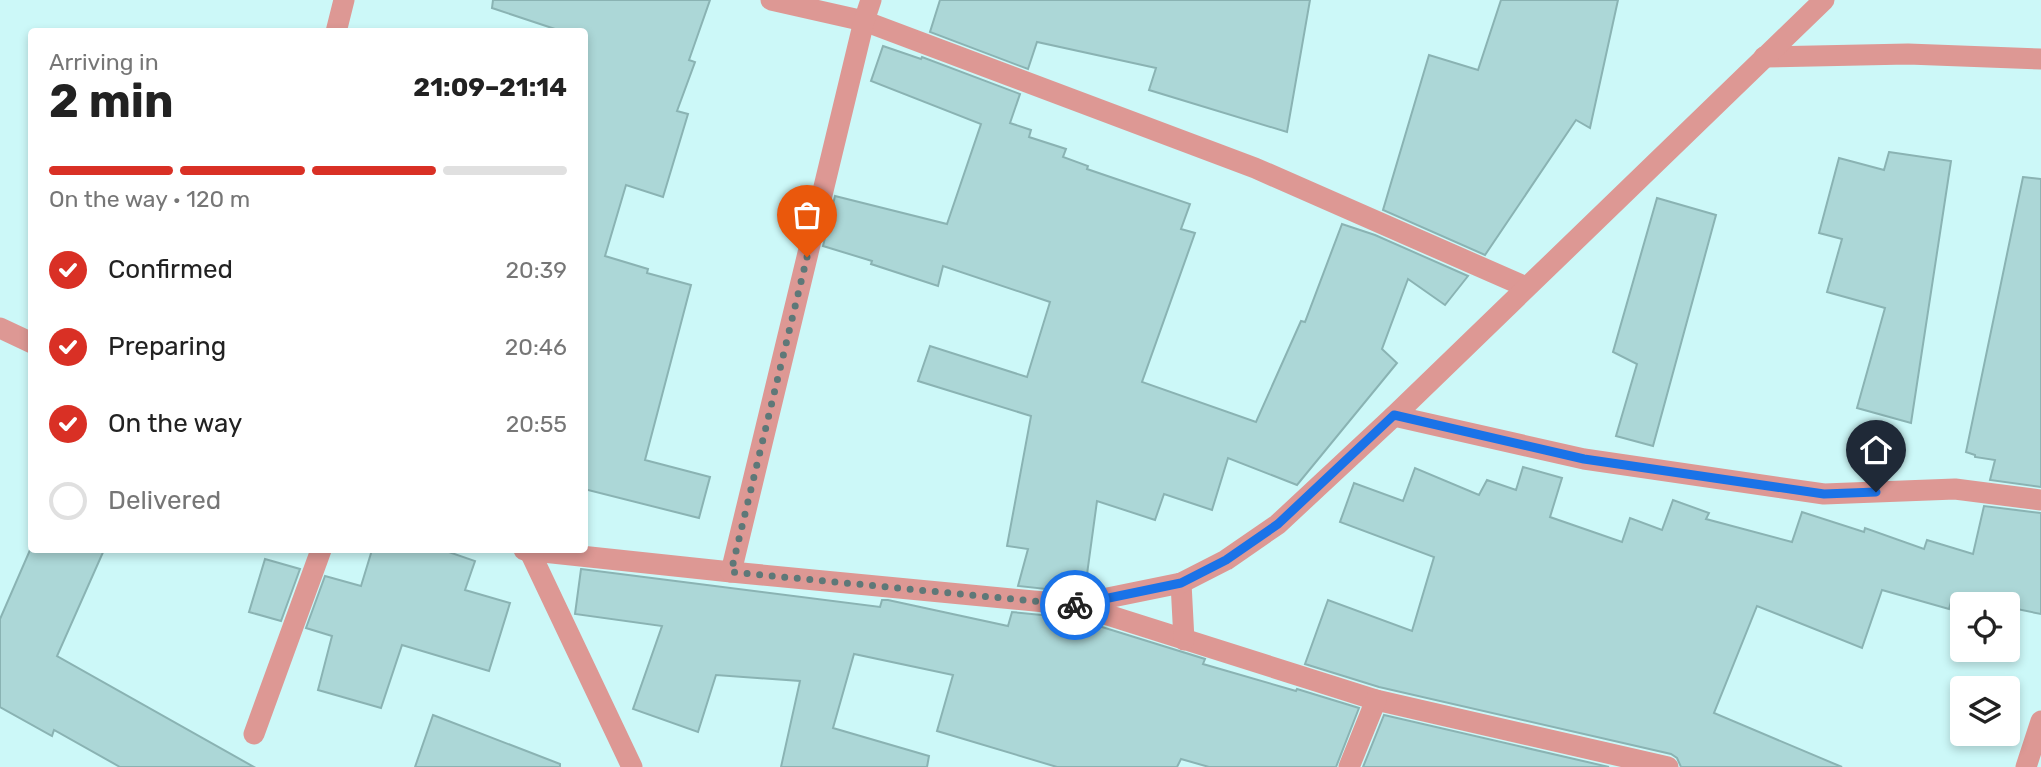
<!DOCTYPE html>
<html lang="en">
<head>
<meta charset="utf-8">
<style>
  :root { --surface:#fff; --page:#f2f2f2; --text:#222; --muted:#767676; --line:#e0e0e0; --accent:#d93025 }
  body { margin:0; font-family:Rubik,sans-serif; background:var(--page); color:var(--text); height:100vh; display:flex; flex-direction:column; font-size:26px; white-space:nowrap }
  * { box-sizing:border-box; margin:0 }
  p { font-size:23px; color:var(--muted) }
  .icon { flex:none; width:38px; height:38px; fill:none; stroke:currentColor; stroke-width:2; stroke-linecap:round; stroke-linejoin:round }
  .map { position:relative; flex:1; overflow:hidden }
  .sheet { position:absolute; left:28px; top:28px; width:560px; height:525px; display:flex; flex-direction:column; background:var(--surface); border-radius:7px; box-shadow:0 4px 10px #0003 }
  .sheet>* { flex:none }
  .tools { position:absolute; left:1950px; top:592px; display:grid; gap:14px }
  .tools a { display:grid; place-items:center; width:70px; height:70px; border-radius:7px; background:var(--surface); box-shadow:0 4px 10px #0003; font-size:35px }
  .pin { position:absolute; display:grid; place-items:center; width:60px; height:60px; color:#fff; margin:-72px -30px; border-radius:50% 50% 50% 0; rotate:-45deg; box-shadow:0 0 7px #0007 }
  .pin .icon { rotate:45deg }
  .courier { position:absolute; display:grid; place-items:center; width:70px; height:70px; margin:-35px; border:5px solid #1a73e8; border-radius:50%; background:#fff; color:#222; box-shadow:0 2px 9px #0007 }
  .summary em { font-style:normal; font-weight:700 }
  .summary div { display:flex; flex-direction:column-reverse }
  .summary { display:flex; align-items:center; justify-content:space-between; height:119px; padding:0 21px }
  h1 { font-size:46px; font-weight:700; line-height:52px }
  .bar { display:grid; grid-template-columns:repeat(4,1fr); gap:10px 7px; align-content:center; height:84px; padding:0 21px }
  .bar i { height:9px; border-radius:5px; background:var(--line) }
  .bar .on { background:var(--accent) }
  .bar p { grid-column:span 4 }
  ol { padding:0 21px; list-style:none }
  li { display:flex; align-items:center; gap:21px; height:77px }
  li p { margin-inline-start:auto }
  li .icon { padding:7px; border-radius:50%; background:var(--accent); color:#fff; stroke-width:4 }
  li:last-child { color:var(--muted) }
  li i { width:38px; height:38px; border:4px solid var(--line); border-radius:50% }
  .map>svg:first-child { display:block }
</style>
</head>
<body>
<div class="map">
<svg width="2041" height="767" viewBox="0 0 2041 767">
  <rect width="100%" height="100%" fill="#ccf8f8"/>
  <g fill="#acd7d7" stroke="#8ab3b3" stroke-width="2">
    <path d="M 493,0 L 710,0 L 689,60 L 695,62 L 677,111 L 688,114 L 663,197 L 626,185 L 605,256 L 648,269 L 647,273 L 691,285 L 645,460 L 710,477 L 699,518 L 584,489 L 584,32 L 564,32 L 492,8 Z"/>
    <path d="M 940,0 L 1310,0 L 1287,132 L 1149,90 L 1156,68 L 1037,42 L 1028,69 L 930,32 Z"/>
    <path d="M 1501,0 L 1618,0 L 1590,128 L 1576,120 L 1485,255 L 1383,210 L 1429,55 L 1478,70 Z"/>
    <path d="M 883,46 L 921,59 L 922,57 L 1020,94 L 1010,123 L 1031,130 L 1029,137 L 1066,149 L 1063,157 L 1088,166 L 1087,169 L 1190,204 L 1181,229 L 1195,233 L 1142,382 L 1256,422 L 1301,321 L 1305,322 L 1342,224 L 1375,235 L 1468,276 L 1445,305 L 1408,279 L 1382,349 L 1397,363 L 1297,485 L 1228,458 L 1212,510 L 1164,494 L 1155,520 L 1097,501 L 1085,589 L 1074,592 L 1018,586 L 1028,549 L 1007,546 L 1031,416 L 918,381 L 930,346 L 1027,377 L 1050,302 L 943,266 L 938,286 L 871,264 L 872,261 L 823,246 L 835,196 L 947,224 L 981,124 L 871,81 Z"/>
    <path d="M 1889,152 L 1951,161 L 1911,423 L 1857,408 L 1885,308 L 1827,292 L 1842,239 L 1819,233 L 1839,158 L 1884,170 Z"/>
    <path d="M 2023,177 L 2041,179 L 2041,487 L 1990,480 L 1995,460 L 1975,457 L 1975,455 L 1966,452 Z"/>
    <path d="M 1657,198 L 1716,215 L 1653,446 L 1616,436 L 1637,364 L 1613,352 Z"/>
    <path d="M 1523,467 L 1562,478 L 1550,517 L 1622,542 L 1630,518 L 1662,530 L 1673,500 L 1709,513 L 1706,519 L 1792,542 L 1802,512 L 1864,532 L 1865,528 L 1924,549 L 1927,540 L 1973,554 L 1984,506 L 2041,513 L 2041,614 L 2007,607 L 2007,604 L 1994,604 L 1953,595 L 1949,609 L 1882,590 L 1862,648 L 1757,606 L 1714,713 L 1842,767 L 1681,767 L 1677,758 L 1671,754 L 1379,687 L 1305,664 L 1328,600 L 1412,631 L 1434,557 L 1340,522 L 1354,483 L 1403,501 L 1415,468 L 1479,495 L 1487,480 L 1516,490 Z"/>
    <path d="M 30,550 L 104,550 L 57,656 L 254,767 L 120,767 L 54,730 L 52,736 L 0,707 L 0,619 Z"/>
    <path d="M 372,550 L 443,550 L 475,561 L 465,590 L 510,603 L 489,671 L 402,645 L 381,708 L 318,690 L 332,636 L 306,628 L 325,576 L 361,586 Z"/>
    <path d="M 265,559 L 300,569 L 281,621 L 249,612 Z"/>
    <path d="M 581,569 L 880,607 L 882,600 L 888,600 L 1008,626 L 1012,612 L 1073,618 L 1205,659 L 1203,664 L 1296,691 L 1297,689 L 1359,708 L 1336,767 L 1209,767 L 1181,759 L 1177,767 L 1057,767 L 937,731 L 953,675 L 854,654 L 833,728 L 929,756 L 927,767 L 781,767 L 800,681 L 716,675 L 698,732 L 633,709 L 662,626 L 575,614 Z"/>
    <path d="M 433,715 L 560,764 L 560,767 L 415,767 Z"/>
    <path d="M 1384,715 L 1609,767 L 1363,767 Z"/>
  </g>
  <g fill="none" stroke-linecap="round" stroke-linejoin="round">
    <g stroke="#dd9894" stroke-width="21">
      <path d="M 771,0 L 864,21 L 1255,168 L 1526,287"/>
      <path d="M 336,32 L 344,0"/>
      <path d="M 1764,57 L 1908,54 L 2041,59"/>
      <path d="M 0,328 L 32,343"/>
      <path d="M 1394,416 L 1584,459 L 1824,494 L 1955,489 L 2041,500"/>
      <path d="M 524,550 L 731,572 L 1076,605 L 1376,700 L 1668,767"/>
      <path d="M 530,552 L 632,767"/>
      <path d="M 731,572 L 864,21 L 871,0"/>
      <path d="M 1181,583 L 1184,640"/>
      <path d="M 1078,604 L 1181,583 L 1226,560 L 1278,524 L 1394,416 L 1824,0"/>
      <path d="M 254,734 L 321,550"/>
      <path d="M 1349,767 L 1376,700"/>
      <path d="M 2026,767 L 2041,721"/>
    </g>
  </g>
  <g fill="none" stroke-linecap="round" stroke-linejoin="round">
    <path stroke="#5e7878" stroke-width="7" stroke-dasharray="0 12.6" d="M 807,257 L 731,572 L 1075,605"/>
    <path stroke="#1a73e8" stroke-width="9" d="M 1075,605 L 1181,583 L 1226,560 L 1278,524 L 1394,415 L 1584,459 L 1824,494 L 1876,492"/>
  </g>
</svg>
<div class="tools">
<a><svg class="icon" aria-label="locate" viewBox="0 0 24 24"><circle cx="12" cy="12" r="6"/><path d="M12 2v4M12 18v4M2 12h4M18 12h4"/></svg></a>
<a><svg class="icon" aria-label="layers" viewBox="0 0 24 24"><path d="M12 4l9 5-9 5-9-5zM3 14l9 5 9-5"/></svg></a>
</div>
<div class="pin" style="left:807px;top:257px;background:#ea580c"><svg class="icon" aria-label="bag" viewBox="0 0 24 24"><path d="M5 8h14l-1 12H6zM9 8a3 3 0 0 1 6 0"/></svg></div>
<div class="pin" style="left:1876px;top:492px;background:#1f2937"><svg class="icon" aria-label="home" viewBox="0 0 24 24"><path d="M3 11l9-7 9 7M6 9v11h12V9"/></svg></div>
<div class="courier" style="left:1075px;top:605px"><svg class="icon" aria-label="bike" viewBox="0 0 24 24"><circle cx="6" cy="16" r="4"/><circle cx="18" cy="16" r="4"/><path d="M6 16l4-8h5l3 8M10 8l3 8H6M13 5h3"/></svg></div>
<section class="sheet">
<div class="summary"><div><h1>2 min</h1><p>Arriving in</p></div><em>21:09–21:14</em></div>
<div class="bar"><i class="on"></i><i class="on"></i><i class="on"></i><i></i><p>On the way · 120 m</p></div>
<ol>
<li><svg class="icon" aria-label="check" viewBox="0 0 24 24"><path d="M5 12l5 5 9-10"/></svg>Confirmed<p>20:39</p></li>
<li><svg class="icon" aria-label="check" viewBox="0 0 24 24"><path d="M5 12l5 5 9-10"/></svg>Preparing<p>20:46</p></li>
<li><svg class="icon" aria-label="check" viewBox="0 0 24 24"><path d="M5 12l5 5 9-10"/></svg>On the way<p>20:55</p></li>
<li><i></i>Delivered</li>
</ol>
</section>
</div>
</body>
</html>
